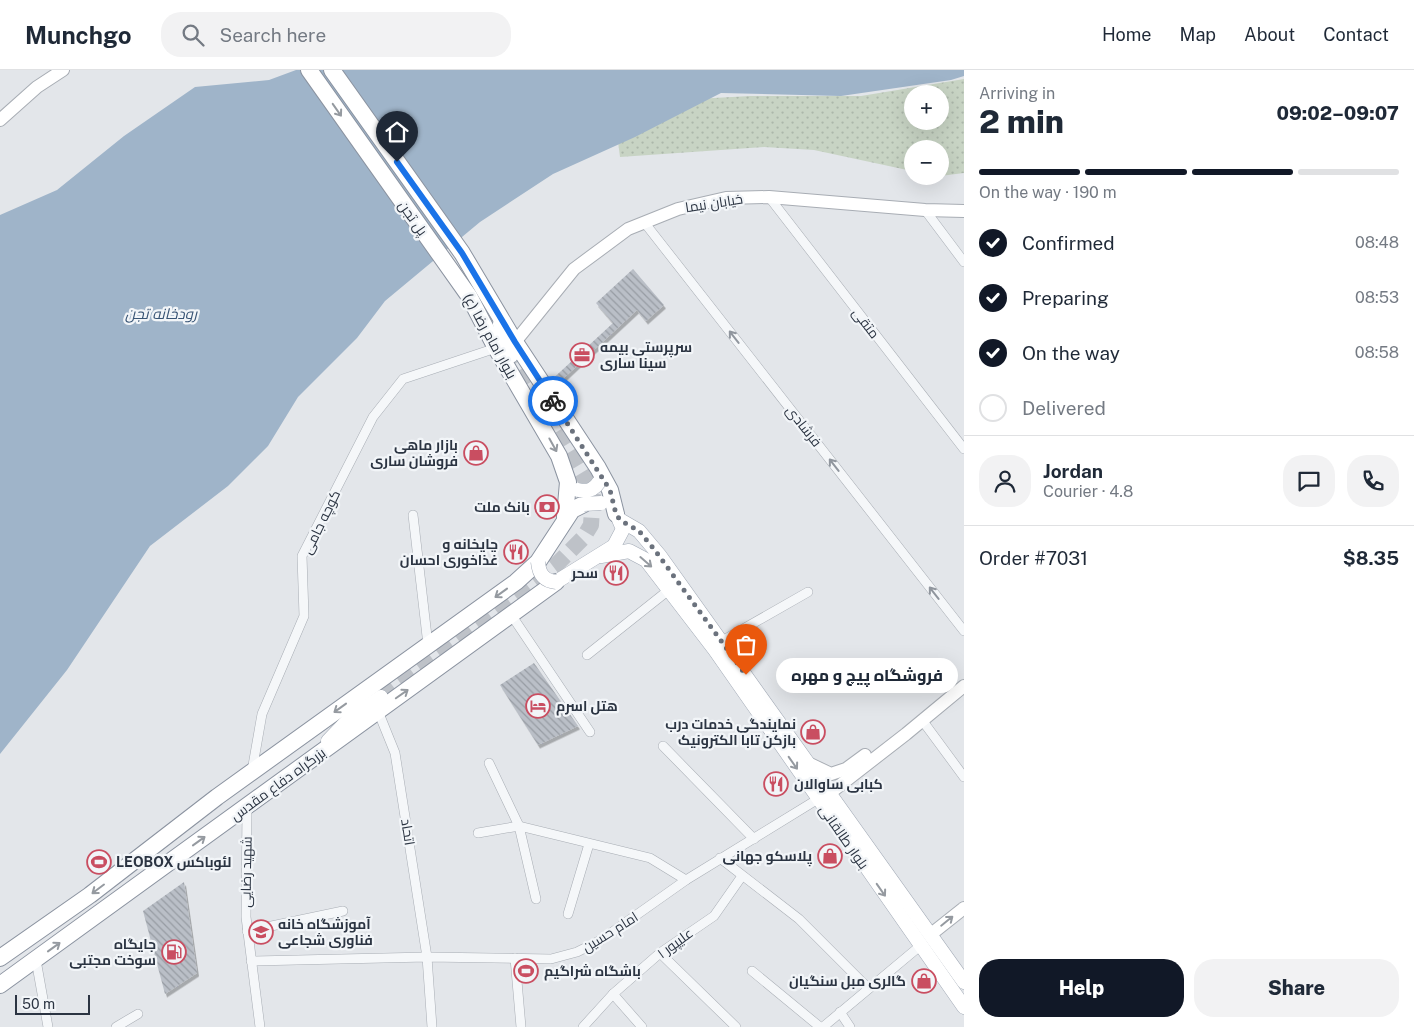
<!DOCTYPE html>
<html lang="en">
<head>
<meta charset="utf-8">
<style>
  :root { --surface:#fff; --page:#f2f2f3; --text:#1f2937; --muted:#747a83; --line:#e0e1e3; --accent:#111827 }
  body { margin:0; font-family:"Public Sans",Cairo,sans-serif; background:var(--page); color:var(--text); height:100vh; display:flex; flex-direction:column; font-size:19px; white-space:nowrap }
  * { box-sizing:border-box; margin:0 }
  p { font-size:16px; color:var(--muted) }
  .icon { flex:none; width:28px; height:28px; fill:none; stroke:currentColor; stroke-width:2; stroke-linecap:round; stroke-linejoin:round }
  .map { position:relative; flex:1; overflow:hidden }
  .drawer { display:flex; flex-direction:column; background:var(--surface); width:450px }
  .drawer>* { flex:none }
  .tools { position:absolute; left:904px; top:15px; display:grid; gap:10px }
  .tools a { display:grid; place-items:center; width:45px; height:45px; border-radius:50%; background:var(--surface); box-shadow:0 5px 20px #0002; font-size:25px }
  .scale { position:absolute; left:15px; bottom:12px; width:75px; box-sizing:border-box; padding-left:5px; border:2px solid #2b3442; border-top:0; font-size:14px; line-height:18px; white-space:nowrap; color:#2b3442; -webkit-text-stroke:4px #f2f5f8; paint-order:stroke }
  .pin { position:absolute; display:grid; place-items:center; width:42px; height:42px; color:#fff; margin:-51px -21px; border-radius:50% 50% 50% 0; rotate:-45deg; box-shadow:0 0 5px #0007 }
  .pin .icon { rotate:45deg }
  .courier { position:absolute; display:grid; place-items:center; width:50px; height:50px; margin:-25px; border:4px solid #1a73e8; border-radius:50%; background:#fff; color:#222; box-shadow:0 1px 6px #0007 }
  .bubble { position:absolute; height:35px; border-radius:18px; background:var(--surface); box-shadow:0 5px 20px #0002; font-size:16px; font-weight:800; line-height:35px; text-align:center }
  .headline em { font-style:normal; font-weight:800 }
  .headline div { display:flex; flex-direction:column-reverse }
  .headline { display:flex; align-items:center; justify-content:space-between; height:85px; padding:0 15px }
  h1 { font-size:32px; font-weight:800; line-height:38px }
  .bar { display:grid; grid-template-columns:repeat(4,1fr); gap:8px 5px; align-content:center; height:60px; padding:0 15px }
  .bar i { height:6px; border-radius:4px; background:var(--line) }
  .bar .active { background:var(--accent) }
  .bar p { grid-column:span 4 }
  .line { display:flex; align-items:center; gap:12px; padding:0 15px; border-top:1px solid var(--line) }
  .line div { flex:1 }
  .round { display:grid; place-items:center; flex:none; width:52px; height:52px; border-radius:20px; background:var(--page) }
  ol { padding:0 15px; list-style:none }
  li { display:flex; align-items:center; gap:15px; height:55px }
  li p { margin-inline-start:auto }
  li .icon { padding:5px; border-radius:50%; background:var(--accent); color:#fff; stroke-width:4 }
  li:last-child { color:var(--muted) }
  li i { width:28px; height:28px; border:2px solid var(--line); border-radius:50% }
  .primary-button { display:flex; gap:10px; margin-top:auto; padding:10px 15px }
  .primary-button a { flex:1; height:58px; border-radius:20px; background:var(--accent); color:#fff; font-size:20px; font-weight:800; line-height:58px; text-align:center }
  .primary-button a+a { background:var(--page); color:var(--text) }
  header { display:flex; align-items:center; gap:30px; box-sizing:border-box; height:70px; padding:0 25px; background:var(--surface); border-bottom:1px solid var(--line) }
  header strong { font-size:24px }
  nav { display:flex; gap:28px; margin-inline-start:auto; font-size:18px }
  .search { width:350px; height:45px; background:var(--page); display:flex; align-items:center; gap:12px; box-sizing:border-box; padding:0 18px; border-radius:20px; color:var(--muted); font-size:19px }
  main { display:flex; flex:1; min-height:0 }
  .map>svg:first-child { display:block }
</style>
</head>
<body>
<header>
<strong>Munchgo</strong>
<div class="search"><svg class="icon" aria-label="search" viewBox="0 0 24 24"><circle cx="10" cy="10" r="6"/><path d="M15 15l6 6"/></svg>Search here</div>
<nav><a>Home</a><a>Map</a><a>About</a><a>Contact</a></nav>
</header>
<main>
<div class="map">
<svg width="964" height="957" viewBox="0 0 964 957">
  <defs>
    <pattern id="grass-dots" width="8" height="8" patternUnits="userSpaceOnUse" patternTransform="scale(1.25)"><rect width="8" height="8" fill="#c8d4c4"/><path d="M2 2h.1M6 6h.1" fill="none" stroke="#acb7aa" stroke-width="1.8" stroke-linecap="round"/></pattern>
    <pattern id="building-back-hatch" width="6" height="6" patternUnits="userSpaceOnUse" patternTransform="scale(1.25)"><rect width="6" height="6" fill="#babfc7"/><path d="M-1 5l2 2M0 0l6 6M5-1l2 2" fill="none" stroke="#979ca3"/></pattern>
    <filter id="shadow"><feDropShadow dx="2" dy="3.5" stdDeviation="0" flood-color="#0004"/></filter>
  </defs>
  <rect width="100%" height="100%" fill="#e3e6ea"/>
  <path fill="url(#grass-dots)" fill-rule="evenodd" d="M 964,9 L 964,103 L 940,106 L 940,79 L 912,79 L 912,101 L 814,80 L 764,77 L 620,87 L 615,48 L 660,31 L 750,26 L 861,26 ZM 912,24 L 940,24 L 940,51 L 912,51 Z"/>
  <path fill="#9fb4c9" d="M 296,0 L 964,0 L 964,6 L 951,10 L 841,26 L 721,23 L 635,67 L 553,104 L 480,152 L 385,231 L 357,268 L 298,327 L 268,376 L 228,416 L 150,476 L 67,600 L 0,684 L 0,145 L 57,120 L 124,66 L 195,17 L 269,10 Z"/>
  <g fill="url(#building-back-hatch)" filter="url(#shadow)">
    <path d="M 633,199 L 664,235 L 646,251 L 637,240 L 552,319 L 547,314 L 613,253 L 596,233 Z"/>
    <path d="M 534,593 L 578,656 L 538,675 L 500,615 Z"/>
    <path d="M 184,812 L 197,903 L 165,924 L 143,841 Z"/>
  </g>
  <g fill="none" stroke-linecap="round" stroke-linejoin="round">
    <path stroke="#bec2c8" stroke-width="16" stroke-dasharray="16 8" stroke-linecap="butt" d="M 381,627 L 556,495 L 583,468 L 591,455 L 593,422 L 511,286"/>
    <g stroke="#a8adb4" stroke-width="10">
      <g id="street">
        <path d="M 769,127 L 964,379"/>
        <path d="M 925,140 L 964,192"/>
        <path d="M 644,152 L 964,561"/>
        <path d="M 413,445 L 428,575"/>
        <path d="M 512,546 L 590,662"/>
        <path d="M 722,571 L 808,522"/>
        <path d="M 587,585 L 670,519"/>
        <path d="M 378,641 L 395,683 L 427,887 L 432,957"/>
        <path d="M 922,650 L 964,707"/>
        <path d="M 663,676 L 754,769"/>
        <path d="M 489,693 L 519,756 L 536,829"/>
        <path d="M 252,701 L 262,644 L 304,546 L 302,486 L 373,347 L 403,309 L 496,278"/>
        <path d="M 247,737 L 246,847 L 260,957"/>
        <path d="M 478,763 L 519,756 L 650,788 L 686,810"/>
        <path d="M 720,788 L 799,849 L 868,918"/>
        <path d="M 568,844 L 589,774"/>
        <path d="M 247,861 L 343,841"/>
        <path d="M 660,883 L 736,957"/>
        <path d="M 515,888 L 521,957"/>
        <path d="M 36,890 L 48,957"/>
        <path d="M 251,891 L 427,887 L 551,889 L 577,882 L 601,870 L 686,810 L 818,729"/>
        <path d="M 752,901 L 820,957"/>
        <path d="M 613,924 L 642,957"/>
        <path d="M 840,942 L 850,957"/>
        <path d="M 116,957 L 138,944"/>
        <path d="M 583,957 L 613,924 L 660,883 L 714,846 L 742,806"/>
        <path d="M 823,957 L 920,876"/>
      </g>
    </g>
    <g stroke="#a8adb4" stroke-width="14">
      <g id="secondary">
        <path d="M 0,50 L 37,17 L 63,0"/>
        <path d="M 515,272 L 574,199 L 628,159 L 678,139 L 726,128 L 769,127 L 925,140 L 964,141"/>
        <path d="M 808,693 L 831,704 L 846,699 L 865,685"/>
        <path d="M 830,723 L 906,664 L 964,616"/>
        <path d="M 930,865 L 964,838"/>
      </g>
    </g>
    <g stroke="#a2aab6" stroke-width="15">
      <g id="primary">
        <path d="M 500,254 L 511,286"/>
        <path d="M 620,450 L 639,461 L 660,486 L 964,912"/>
        <path d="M 601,486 L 629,481 L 646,490 L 715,580 L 964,937"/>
        <path d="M 556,512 L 614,476 L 623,459 L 617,445"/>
        <path d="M 328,671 L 349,649 L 381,627"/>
      </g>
    </g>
    <g stroke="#8b93a0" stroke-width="18">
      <g id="highway">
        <path d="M 309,0 L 469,226 L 496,278 L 559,386 L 568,412 L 565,447"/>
        <path d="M 332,0 L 462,183 L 515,272 L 598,398 L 610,420 L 616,444"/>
        <path d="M 0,888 L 90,825 L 217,727 L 516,512 L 538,492 L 572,440 L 584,434"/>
        <path d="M 0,915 L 556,512"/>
      </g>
    </g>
    <use href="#street" stroke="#f5f7f9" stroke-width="9"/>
    <use href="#secondary" stroke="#fff" stroke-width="12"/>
    <use href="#primary" stroke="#fff" stroke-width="14"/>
    <use href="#highway" stroke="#fff" stroke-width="16"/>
    <g stroke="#a2aab6" stroke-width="15" stroke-linecap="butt">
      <g id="primary-bridge">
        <path d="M 578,420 C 588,422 594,420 599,412"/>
        <path d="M 584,434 L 601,433"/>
        <path d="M 538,492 C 539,504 544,511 556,512"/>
      </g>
    </g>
    <use href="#primary-bridge" stroke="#fff" stroke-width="14"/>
  </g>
  <defs><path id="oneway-shaft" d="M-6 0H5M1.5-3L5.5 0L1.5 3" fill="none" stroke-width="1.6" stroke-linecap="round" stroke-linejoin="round" transform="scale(1.25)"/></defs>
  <g stroke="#959aa0">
    <use href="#oneway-shaft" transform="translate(337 40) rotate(55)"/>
    <use href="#oneway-shaft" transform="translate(553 375) rotate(61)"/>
    <use href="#oneway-shaft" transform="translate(646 492) rotate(41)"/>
    <use href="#oneway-shaft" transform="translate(501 523) rotate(144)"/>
    <use href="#oneway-shaft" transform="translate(402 624) rotate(-35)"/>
    <use href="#oneway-shaft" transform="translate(340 638) rotate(144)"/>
    <use href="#oneway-shaft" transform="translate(793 693) rotate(55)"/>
    <use href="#oneway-shaft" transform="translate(199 771) rotate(-36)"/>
    <use href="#oneway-shaft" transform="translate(98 819) rotate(143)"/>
    <use href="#oneway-shaft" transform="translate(881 820) rotate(55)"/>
    <use href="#oneway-shaft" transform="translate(947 851) rotate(-39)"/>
    <use href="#oneway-shaft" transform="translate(54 877) rotate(-36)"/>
  </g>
  <g stroke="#90969e">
    <use href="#oneway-shaft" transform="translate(734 267) rotate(-128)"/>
    <use href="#oneway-shaft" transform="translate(834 395) rotate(-128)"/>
    <use href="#oneway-shaft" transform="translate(934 523) rotate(-128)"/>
  </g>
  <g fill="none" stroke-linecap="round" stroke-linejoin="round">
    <path stroke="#6b727d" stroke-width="5" stroke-dasharray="0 9" d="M 553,331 L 610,420 L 616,444 L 620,450 L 639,461 L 654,479 L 746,605"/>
    <path stroke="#1a73e8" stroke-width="6" d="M 397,92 L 462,183 L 515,272 L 553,331"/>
  </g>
  <defs>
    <g id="office-ring" transform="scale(1.25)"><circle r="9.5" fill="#f2f5f8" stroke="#c94e61" stroke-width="1.5"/><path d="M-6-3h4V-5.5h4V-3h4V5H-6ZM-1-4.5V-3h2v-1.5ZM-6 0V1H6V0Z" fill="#c94e61"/></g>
    <g id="shop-ring" transform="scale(1.25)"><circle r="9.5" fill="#f2f5f8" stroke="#c94e61" stroke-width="1.5"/><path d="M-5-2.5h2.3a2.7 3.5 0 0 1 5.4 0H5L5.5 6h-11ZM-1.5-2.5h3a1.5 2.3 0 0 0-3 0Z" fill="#c94e61"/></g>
    <g id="bank-ring" transform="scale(1.25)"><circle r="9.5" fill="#f2f5f8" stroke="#c94e61" stroke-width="1.5"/><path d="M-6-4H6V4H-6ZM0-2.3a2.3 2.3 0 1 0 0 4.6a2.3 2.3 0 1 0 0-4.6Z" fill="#c94e61"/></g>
    <g id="restaurant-ring" transform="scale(1.25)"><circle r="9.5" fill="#f2f5f8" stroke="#c94e61" stroke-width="1.5"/><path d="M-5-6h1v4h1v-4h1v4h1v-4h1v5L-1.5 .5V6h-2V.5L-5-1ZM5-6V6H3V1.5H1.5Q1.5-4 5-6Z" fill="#c94e61"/></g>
    <g id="hotel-ring" transform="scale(1.25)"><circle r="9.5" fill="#f2f5f8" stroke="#c94e61" stroke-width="1.5"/><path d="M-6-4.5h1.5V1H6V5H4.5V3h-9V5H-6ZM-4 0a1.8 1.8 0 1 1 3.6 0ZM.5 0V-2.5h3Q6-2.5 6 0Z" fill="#c94e61"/></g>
    <g id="stadium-ring" transform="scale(1.25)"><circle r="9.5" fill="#f2f5f8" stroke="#c94e61" stroke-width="1.5"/><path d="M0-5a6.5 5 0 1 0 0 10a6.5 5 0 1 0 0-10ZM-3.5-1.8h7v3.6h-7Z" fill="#c94e61"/></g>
    <g id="school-ring" transform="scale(1.25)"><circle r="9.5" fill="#f2f5f8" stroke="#c94e61" stroke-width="1.5"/><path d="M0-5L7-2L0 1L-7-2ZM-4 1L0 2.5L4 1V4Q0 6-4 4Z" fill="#c94e61"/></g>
    <g id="fuel-ring" transform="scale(1.25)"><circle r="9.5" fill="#f2f5f8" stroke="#c94e61" stroke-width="1.5"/><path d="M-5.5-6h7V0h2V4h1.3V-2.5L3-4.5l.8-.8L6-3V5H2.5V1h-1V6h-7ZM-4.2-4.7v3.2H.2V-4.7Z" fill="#c94e61"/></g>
  </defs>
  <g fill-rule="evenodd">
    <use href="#office-ring" x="582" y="285"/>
    <use href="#shop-ring" x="476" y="383"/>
    <use href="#bank-ring" x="547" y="437"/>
    <use href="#restaurant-ring" x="516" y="482"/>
    <use href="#restaurant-ring" x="616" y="503"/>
    <use href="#hotel-ring" x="538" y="636"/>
    <use href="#shop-ring" x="813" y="662"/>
    <use href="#restaurant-ring" x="776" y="714"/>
    <use href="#shop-ring" x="830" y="786"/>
    <use href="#stadium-ring" x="99" y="792"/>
    <use href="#school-ring" x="261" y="862"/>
    <use href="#fuel-ring" x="174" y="882"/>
    <use href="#stadium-ring" x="526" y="901"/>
    <use href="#shop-ring" x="924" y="911"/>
  </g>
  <g text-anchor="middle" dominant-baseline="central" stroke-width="4.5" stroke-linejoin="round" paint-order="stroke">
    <g font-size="14" fill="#2b3442" stroke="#f2f5f8">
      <text transform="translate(714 133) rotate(-9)">خیابان نیما</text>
      <text transform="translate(413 148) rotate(55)">پل تجن</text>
      <text transform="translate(866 253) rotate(52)">متقی</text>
      <text transform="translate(490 266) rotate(61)">بلوار امام رضا (ع)</text>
      <text transform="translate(804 356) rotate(52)">فرشادی</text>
      <text transform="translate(321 452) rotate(-64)">کوچه جامی</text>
      <text transform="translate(278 714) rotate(-36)">بزرگراه دفاع مقدس</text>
      <text transform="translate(408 762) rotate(81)">اتحاد</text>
      <text transform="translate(844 767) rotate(55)">بلوار طالقانی</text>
      <text transform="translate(246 802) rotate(-89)">شهید رضایی</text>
      <text transform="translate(610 862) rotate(-32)">امام حسین</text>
      <text transform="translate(675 873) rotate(-36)">علیپور ۱</text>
    </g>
    <g font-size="14" font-weight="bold" fill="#2b3442" stroke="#f2f5f8" text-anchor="end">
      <text x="600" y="277" text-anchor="start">سرپرستی بیمه<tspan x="600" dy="16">سینا ساری</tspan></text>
      <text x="458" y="375">بازار ماهی<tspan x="458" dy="16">فروشان ساری</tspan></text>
      <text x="530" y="437">بانک ملت</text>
      <text x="498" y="474">چایخانه و<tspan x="498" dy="16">غذاخوری احسان</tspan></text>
      <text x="598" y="503">سحر</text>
      <text x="556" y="636" text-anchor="start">هتل اسرم</text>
      <text x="796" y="654">نمایندگی خدمات درب<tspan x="796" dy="16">بازکن تابا الکترونیک</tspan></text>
      <text x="794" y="714" text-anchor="start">کبابی ساوالان</text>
      <text x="812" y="786">پلاسکو جهانی</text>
      <text x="116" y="792" text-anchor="start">LEOBOX لئوباکس</text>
      <text x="278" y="854" text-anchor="start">آموزشگاه خانه<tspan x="278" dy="16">فناوری شجاعی</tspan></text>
      <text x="156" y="874">جایگاه<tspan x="156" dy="16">سوخت مجتبی</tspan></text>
      <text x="544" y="901" text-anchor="start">باشگاه شراگیم</text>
      <text x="906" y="911">گالری مبل سنگیان</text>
    </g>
    <g font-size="15" font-style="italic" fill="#375374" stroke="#f2f5f8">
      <text x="161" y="243">رودخانه تجن</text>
    </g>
  </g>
</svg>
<div class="tools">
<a>+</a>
<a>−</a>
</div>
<div class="scale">50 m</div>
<div class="pin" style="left:746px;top:605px;background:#ea580c"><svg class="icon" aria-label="bag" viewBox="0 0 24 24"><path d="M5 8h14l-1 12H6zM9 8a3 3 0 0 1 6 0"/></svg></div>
<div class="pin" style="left:397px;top:92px;background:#1f2937"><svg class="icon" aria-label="home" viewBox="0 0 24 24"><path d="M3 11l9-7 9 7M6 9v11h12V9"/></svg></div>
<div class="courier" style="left:553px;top:331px"><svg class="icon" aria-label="bike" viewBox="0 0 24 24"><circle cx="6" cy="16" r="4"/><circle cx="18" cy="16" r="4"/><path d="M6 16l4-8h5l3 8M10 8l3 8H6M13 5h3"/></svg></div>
<div class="bubble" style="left:776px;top:588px;width:182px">فروشگاه پیچ و مهره</div>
</div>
<section class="drawer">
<div class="headline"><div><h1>2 min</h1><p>Arriving in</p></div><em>09:02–09:07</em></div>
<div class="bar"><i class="active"></i><i class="active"></i><i class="active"></i><i></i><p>On the way · 190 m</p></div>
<ol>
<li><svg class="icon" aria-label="check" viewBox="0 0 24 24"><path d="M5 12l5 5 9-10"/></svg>Confirmed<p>08:48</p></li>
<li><svg class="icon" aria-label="check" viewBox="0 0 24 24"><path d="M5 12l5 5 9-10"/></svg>Preparing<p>08:53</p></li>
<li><svg class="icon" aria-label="check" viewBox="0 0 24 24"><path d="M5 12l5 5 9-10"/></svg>On the way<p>08:58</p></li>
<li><i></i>Delivered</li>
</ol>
<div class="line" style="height:90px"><a class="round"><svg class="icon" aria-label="person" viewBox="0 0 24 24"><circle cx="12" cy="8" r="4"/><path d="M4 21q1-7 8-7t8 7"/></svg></a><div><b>Jordan</b><p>Courier · 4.8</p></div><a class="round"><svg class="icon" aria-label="chat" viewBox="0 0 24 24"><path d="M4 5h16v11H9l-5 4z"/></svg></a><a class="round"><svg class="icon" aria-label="phone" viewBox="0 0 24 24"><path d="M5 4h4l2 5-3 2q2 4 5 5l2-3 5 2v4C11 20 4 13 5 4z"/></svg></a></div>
<div class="line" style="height:65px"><div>Order #7031</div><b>$8.35</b></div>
<div class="primary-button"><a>Help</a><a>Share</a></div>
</section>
</main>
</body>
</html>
